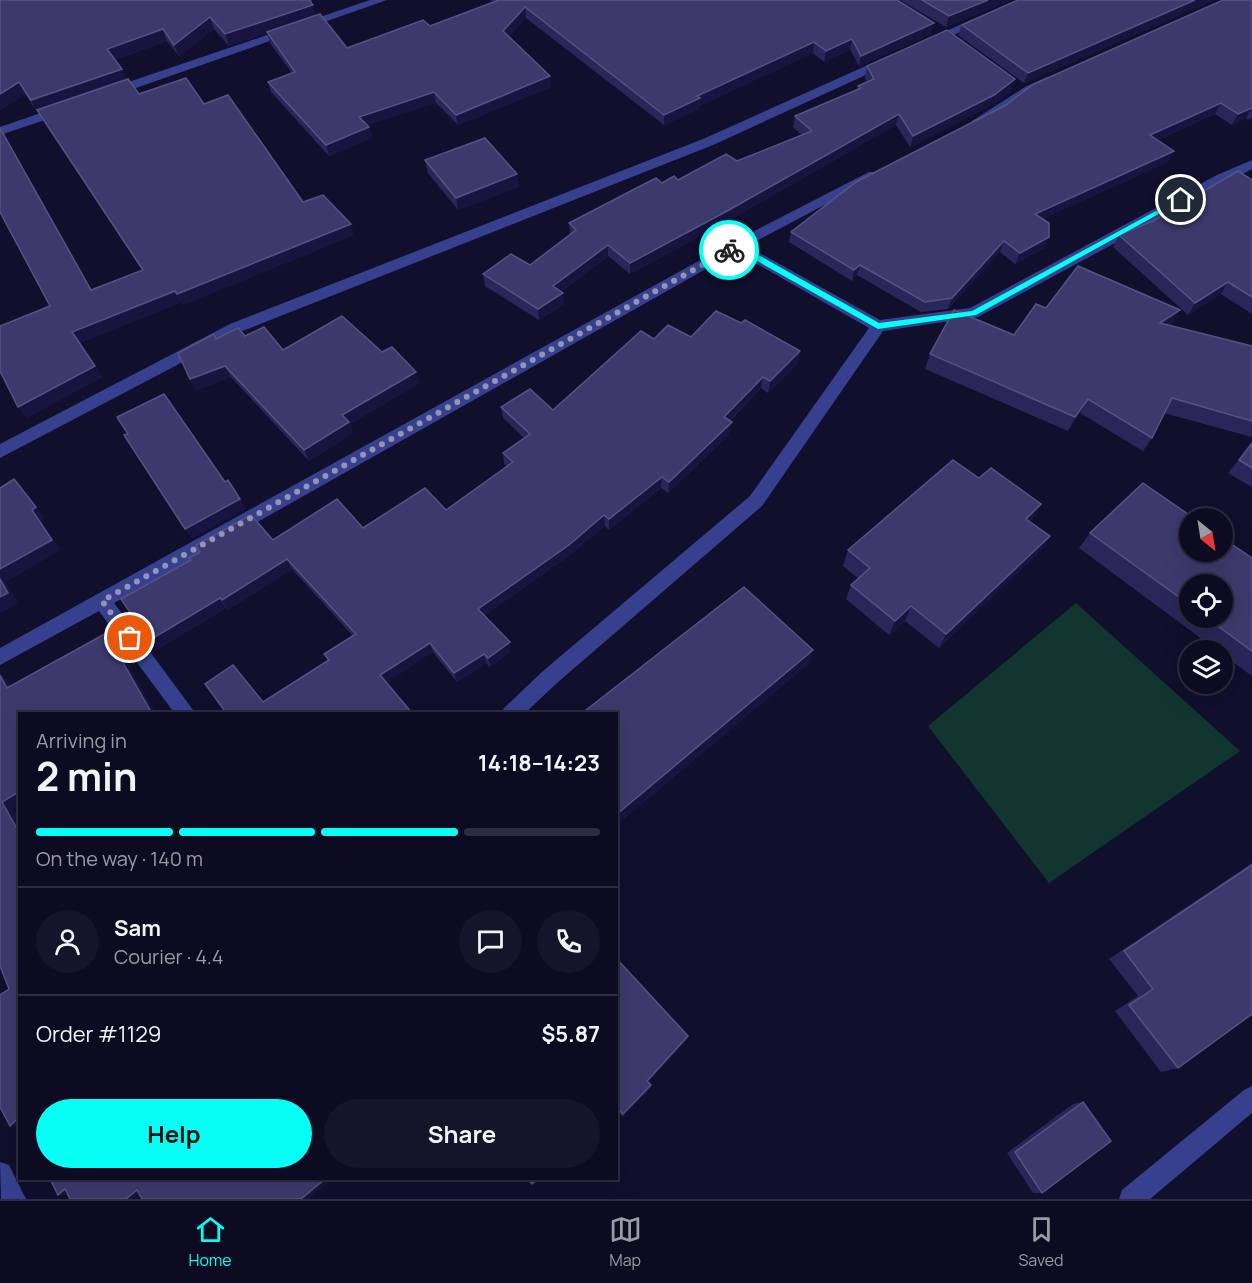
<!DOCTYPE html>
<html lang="en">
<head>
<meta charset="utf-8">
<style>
  :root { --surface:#0c0b21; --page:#15142a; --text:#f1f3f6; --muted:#9a9ba5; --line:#2c2b3f; --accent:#05fff4 }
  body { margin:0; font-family:Manrope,sans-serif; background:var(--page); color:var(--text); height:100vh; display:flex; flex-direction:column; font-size:22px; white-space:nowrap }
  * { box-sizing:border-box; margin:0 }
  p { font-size:20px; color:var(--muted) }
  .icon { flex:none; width:33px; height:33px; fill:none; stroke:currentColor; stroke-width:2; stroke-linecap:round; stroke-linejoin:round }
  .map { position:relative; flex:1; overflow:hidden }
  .sheet { position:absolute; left:18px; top:712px; width:600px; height:468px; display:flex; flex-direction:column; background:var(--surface); border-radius:0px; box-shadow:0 6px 24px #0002,0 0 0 2px var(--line) }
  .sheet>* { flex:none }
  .needle { width:39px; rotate:150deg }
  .buttons { position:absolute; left:1179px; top:508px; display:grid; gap:12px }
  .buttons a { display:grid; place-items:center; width:54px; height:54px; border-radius:50%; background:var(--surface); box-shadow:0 6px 24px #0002,0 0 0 2px var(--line); font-size:30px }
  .pin { position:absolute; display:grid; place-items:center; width:51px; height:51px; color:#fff; margin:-26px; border:3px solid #fff; border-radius:50%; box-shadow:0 2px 6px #0007 }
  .courier { position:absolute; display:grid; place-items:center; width:60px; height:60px; margin:-30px; border:4px solid #05fff4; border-radius:50%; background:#fff; color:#222; box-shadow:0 2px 8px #0007 }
  .head em { font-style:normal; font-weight:700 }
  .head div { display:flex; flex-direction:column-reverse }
  .head { display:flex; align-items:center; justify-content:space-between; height:102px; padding:0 18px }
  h1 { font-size:39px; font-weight:700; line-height:45px }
  .bar { display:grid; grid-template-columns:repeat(4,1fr); gap:9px 6px; align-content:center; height:72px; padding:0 18px }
  .bar i { height:8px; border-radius:4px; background:var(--line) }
  .bar .active { background:var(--accent) }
  .bar p { grid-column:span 4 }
  .line { display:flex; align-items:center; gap:15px; padding:0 18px; border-top:2px solid var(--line) }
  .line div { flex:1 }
  .round { display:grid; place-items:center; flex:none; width:63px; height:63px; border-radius:32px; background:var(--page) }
  .primary-button { display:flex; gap:12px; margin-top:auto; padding:12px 18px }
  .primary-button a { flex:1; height:69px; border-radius:36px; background:var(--accent); color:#111; font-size:24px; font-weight:700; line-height:69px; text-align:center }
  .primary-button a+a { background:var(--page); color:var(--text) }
  .dock { display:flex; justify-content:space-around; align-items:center; height:84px; border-top:2px solid var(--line); background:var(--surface); font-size:16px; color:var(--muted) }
  .dock a { display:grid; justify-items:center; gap:3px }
  .dock .active { color:var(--accent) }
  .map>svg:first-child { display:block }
</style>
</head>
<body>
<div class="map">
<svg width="1252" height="1199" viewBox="0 0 1252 1199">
  <rect width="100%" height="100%" fill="#100f2c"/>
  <path fill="#113630" d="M 1076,603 L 1240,751 L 1049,883 L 928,726 Z"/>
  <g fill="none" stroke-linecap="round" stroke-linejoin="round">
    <g fill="#37408e" fill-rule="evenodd">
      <path d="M 370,0 L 387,0 L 113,96 L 109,97 L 103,93 L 105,90 Z"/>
      <path d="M 1017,0 L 1033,0 L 933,44 L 929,45 L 923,41 Z"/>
      <path d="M 888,56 L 892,57 L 892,63 L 713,145 L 240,332 L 0,458 L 0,444 L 230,324 L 703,139 Z"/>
      <path d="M 1047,77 L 1051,78 L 1053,81 L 1051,84 L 978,125 L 972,121 L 1025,87 Z"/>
      <path d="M 64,105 L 70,109 L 69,112 L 0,135 L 0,127 Z"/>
      <path d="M 1252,160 L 1252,169 L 978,317 L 883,331 L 762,506 L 557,683 L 524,714 L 501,714 L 504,708 L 543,671 L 750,496 L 869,328 L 736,252 L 114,603 L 196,714 L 175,714 L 99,611 L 0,665 L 0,648 L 731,243 L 869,172 L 879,172 L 881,175 L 747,246 L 880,320 L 970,308 L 1217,175 Z"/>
      <path d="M 1252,1086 L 1252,1113 L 1150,1199 L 1119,1199 L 1122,1190 L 1244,1090 Z"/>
      <path d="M 0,1162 L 9,1165 L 26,1199 L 1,1199 Z"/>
    </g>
  </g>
  <g fill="#29275a" fill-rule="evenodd">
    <path d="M 0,0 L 312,0 L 312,2 L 311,2 L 315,16 L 347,48 L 430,26 L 493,2 L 490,0 L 897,0 L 931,34 L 859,66 L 850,49 L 824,62 L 813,53 L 699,106 L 699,109 L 664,125 L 526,18 L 509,37 L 551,87 L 458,125 L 436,103 L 367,125 L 369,127 L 372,138 L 329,156 L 271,92 L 268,82 L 292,73 L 270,43 L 267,33 L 229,46 L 214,29 L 179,56 L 167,41 L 115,60 L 126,80 L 139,94 L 204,104 L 303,202 L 354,235 L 182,305 L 181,302 L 79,343 L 102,377 L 26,418 L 50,306 L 2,217 L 0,128 L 91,290 L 142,270 L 44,122 L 38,112 L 37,112 L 25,94 L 0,110 Z"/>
    <path d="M 900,0 L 1011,0 L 946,27 Z"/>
    <path d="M 1018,0 L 1214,0 L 1024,83 L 958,35 L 962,25 Z"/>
    <path d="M 1252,0 L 1252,118 L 1248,120 L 1246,118 L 1232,125 L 1215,114 L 1157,140 L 1168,162 L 1042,219 L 1044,248 L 1015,264 L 1000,252 L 948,309 L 921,312 L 857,275 L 852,281 L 789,242 L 791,232 Z"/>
    <path d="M 867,66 L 1011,91 L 990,106 L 910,147 L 896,125 L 728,221 L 630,274 L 608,256 L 561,292 L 564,304 L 539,320 L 485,286 L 483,274 L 530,265 L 570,234 L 569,223 L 662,183 L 678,180 L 737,161 L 802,135 L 793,127 L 795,116 L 857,90 L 858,86 L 867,82 L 865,78 Z"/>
    <path d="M 425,160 L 517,174 L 518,187 L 458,210 L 428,173 Z"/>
    <path d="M 1252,180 L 1252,314 L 1221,294 L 1188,315 L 1113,247 L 1119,235 Z"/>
    <path d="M 1046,308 L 1172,325 L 1171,326 L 1252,346 L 1252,437 L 1164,413 L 1152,438 L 1143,451 L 1080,413 L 1068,431 L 925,369 L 930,354 L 1014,335 Z"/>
    <path d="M 245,336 L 283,350 L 382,352 L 419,383 L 350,424 L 353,433 L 309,461 L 231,377 L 196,390 L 216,339 Z"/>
    <path d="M 691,337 L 798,363 L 768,393 L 761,388 L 730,421 L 730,434 L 668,493 L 661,488 L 609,530 L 605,526 L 570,555 L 484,616 L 511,651 L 490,667 L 486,663 L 457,682 L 433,652 L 263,702 L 328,661 L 324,654 L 353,636 L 292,569 L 228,610 L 226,608 L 153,652 L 273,540 L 363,528 L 446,510 L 507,466 L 504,464 L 503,453 L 524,438 L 503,418 L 501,407 L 553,410 L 654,339 Z"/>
    <path d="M 1252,443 L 1252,487 L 1228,473 Z"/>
    <path d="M 979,478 L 1041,504 L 1030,522 L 1050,536 L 1040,551 L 939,648 L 905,621 L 889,635 L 846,599 L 851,585 L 858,578 L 843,566 L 848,550 Z"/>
    <path d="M 1090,533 L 1252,558 L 1252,676 L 1222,654 L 1222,651 L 1218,651 L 1079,548 ZM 1190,585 L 1222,618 L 1190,618 Z"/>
    <path d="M 1252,863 L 1252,1014 L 1178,1068 L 1161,1072 L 1115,1011 L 1138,996 L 1109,959 Z"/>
    <path d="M 616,958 L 688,1036 L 686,1041 L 648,1082 L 651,1085 L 650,1089 L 623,1117 L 616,1110 Z"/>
    <path d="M 1083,1102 L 1042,1193 L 1033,1193 L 1007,1153 L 1073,1104 Z"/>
  </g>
  <g fill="#171540">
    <path d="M 988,0 L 1011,0 L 946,27 L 949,16 Z"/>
    <path d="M 1195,0 L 1214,0 L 1024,83 L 1028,73 Z"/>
    <path d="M 313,5 L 316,16 L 229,46 L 225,34 Z"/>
    <path d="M 525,7 L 526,18 L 505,42 L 503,31 Z"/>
    <path d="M 210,17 L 214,29 L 179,56 L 174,45 Z"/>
    <path d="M 934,23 L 931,34 L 859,66 L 861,56 Z"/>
    <path d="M 163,29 L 167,41 L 112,61 L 107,49 Z"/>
    <path d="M 852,39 L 850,49 L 824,62 L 826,51 Z"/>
    <path d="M 814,42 L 813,53 L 699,106 L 699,109 L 664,125 L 664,115 L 697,96 Z"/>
    <path d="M 122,69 L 127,81 L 37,112 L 31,100 Z"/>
    <path d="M 550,76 L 551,87 L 458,125 L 456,115 Z"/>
    <path d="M 1015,79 L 1011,91 L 990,106 L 910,147 L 913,136 Z"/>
    <path d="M 19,82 L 25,94 L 0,110 L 0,94 Z"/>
    <path d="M 434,92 L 436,103 L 362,127 L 359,117 Z"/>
    <path d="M 1221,103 L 1215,114 L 1145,145 L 1150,135 Z"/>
    <path d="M 1252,108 L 1246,118 L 1232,125 L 1238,114 Z"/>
    <path d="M 899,114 L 896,125 L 728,221 L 630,274 L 630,263 Z"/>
    <path d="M 369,127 L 372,138 L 329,156 L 326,145 Z"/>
    <path d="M 1174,151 L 1168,162 L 1031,224 L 1035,214 Z"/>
    <path d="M 517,174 L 518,187 L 458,210 L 456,198 Z"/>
    <path d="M 351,224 L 354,235 L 182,305 L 177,294 Z"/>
    <path d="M 1049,237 L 1044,248 L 1015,264 L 1020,253 Z"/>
    <path d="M 1004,241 L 1000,252 L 948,309 L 952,298 Z"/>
    <path d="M 608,245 L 608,256 L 554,297 L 553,286 Z"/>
    <path d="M 860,265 L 857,275 L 852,281 L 854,270 Z"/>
    <path d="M 1228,282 L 1221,294 L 1188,315 L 1195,303 Z"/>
    <path d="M 175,291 L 181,302 L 79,343 L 72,332 Z"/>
    <path d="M 563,293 L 564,304 L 539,320 L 538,309 Z"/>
    <path d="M 1180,310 L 1172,325 L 1152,338 L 1160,323 Z"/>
    <path d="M 800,351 L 798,363 L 768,393 L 770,381 Z"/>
    <path d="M 95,366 L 102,377 L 26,418 L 18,407 Z"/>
    <path d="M 225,366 L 231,377 L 196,390 L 190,379 Z"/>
    <path d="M 416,372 L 419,383 L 350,424 L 353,433 L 309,461 L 304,450 L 342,415 Z"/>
    <path d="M 763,377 L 761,388 L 722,428 L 724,417 Z"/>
    <path d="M 1088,399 L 1080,413 L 1068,431 L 1075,417 Z"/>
    <path d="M 732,422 L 730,434 L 668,493 L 669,482 Z"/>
    <path d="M 662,477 L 661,488 L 609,530 L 609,519 Z"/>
    <path d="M 14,479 L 45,518 L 41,521 L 61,550 L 6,582 L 18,603 L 0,613 L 0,569 L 32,510 Z"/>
    <path d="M 240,499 L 246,509 L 192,539 L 185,529 Z"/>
    <path d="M 1041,504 L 1031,520 L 1017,534 L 1026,519 Z"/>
    <path d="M 604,515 L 605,526 L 570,555 L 480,619 L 478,609 Z"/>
    <path d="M 1050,536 L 1040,551 L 939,648 L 946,634 Z"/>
    <path d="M 287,559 L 292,569 L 228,610 L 222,600 Z"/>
    <path d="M 220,598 L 226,608 L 153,652 L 145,643 Z"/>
    <path d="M 911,606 L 905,621 L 889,635 L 895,621 Z"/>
    <path d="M 110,631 L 118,641 L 135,664 L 130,668 L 156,714 L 143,714 Z"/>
    <path d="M 510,642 L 511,651 L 490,667 L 488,658 Z"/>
    <path d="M 430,643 L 433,652 L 385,684 L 380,675 Z"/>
    <path d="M 813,650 L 809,664 L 616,826 L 616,815 Z"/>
    <path d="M 484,654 L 486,663 L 457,682 L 454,673 Z"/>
    <path d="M 0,674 L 9,682 L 17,697 L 7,688 Z"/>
    <path d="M 20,791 L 20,805 L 13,809 L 20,821 L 20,834 L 2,802 Z"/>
    <path d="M 688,1036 L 686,1041 L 646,1085 L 647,1081 Z"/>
    <path d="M 651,1085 L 650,1089 L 623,1117 L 623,1114 Z"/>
    <path d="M 17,1119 L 20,1120 L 20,1127 L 10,1126 Z"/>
    <path d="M 325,1179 L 332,1179 L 309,1199 L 301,1199 Z"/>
    <path d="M 537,1179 L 540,1179 L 535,1185 L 532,1184 Z"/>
    <path d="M 65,1189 L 71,1195 L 58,1195 Z"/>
    <path d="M 137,1190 L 147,1190 L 137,1199 L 126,1199 Z"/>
  </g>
  <g fill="#3c3a6c" stroke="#555383" stroke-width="1.5">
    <path d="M 0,0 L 309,0 L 313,5 L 225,34 L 210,17 L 174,45 L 163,29 L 107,49 L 122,69 L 31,100 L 19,82 L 0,94 Z"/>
    <path d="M 499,0 L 897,0 L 934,23 L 861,56 L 852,39 L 826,51 L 814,42 L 697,96 L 700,98 L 664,115 L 525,7 L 503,31 L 550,76 L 456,115 L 434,92 L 359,117 L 369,127 L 326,145 L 268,82 L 295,72 L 267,32 L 320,14 L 347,48 L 423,20 L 430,26 Z"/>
    <path d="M 922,0 L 988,0 L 949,16 Z"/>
    <path d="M 1018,0 L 1195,0 L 1028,73 L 962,25 Z"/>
    <path d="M 1223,0 L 1252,0 L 1252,108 L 1238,114 L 1221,103 L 1150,135 L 1174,151 L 1035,214 L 1049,223 L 1049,237 L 1020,253 L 1004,241 L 952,298 L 925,302 L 860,265 L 854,270 L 791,232 L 856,182 L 1006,105 L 1032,85 Z"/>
    <path d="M 947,30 L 1015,79 L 994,95 L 913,136 L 899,114 L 729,210 L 630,263 L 608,245 L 553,286 L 563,293 L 538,309 L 483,274 L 511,254 L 530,265 L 576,230 L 569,223 L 656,178 L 662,183 L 674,176 L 678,180 L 726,154 L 737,161 L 812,131 L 795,116 L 861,88 L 858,86 L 874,79 L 867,66 Z"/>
    <path d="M 186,78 L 204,104 L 228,95 L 303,202 L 323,195 L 351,224 L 177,294 L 175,291 L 72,332 L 95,366 L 18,407 L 0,371 L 0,326 L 50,306 L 0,212 L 0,128 L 91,290 L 143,270 L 37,110 L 128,79 L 139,94 Z"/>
    <path d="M 485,138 L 517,174 L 456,198 L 425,160 Z"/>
    <path d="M 1238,171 L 1252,180 L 1252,297 L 1228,282 L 1195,303 L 1119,235 L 1153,221 Z"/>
    <path d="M 1078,266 L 1180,310 L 1160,323 L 1252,346 L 1252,421 L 1172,398 L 1152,438 L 1088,399 L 1075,417 L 930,354 L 954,310 L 1014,335 L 1036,304 L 1046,308 Z"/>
    <path d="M 716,311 L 741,323 L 745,320 L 800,351 L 770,381 L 763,377 L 724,417 L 732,422 L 669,482 L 662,477 L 609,519 L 604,515 L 569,545 L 478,609 L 510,642 L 488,658 L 484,654 L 454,673 L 430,643 L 380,675 L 413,714 L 232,714 L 231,712 L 227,714 L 205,684 L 233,665 L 263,702 L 329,660 L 324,654 L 356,634 L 287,559 L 222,600 L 220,598 L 145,643 L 129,621 L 134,618 L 121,599 L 191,560 L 189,558 L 200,552 L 196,545 L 251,515 L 273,540 L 337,499 L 363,528 L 425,488 L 446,510 L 513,462 L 503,453 L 530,434 L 501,407 L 530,389 L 553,410 L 641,331 L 654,339 L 668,325 L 691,337 Z"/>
    <path d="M 342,316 L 382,352 L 392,347 L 416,372 L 342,415 L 349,422 L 304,450 L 225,366 L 190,379 L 178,353 L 214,334 L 216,339 L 238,328 L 245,336 L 264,327 L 283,350 Z"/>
    <path d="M 164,394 L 225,482 L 228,480 L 240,499 L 185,529 L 124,435 L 128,434 L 117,417 Z"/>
    <path d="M 1252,443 L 1252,468 L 1239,460 Z"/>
    <path d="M 953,460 L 979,478 L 991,468 L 1041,504 L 1026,519 L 1050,536 L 946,634 L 911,606 L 895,621 L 851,585 L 870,568 L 848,550 Z"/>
    <path d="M 14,479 L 36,507 L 32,510 L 52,540 L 0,569 L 0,488 Z"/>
    <path d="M 1143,483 L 1195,519 L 1190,519 L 1190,552 L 1222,552 L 1222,538 L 1252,558 L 1252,651 L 1207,618 L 1222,618 L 1222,585 L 1190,585 L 1190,605 L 1090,533 Z"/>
    <path d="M 0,579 L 8,593 L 0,597 Z"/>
    <path d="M 744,587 L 813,650 L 616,815 L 616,714 L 581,714 Z"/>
    <path d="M 110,631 L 127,655 L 121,659 L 150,710 L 143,714 L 20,714 L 20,791 L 2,802 L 20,834 L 20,1123 L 17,1119 L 10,1126 L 0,1107 L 0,995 L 9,989 L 0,966 L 0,675 L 7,688 Z"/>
    <path d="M 1252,865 L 1252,1014 L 1178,1068 L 1129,1005 L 1153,989 L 1124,951 Z"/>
    <path d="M 616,958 L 688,1036 L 647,1081 L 651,1085 L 623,1114 L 616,1107 Z"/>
    <path d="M 1083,1102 L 1111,1141 L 1042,1193 L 1015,1152 Z"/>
    <path d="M 50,1179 L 325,1179 L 301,1199 L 142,1199 L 137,1190 L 126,1199 L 70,1199 L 65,1189 L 58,1195 Z"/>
    <path d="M 528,1179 L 537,1179 L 532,1184 Z"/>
  </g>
  <path fill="#05fff4" d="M 1178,199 L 1184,200 L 976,315 L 878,329 L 736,249 L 729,253 L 725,250 L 733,244 L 739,244 L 879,323 L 972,311 Z"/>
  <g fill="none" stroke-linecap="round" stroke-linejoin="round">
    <path stroke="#9394b5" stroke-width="6" stroke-dasharray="0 10.8" d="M 130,638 L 102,601 L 729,250"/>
  </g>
</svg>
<div class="buttons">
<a><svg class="needle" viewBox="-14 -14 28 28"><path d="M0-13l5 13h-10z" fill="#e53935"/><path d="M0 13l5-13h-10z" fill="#9a9ba5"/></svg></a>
<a><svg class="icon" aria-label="locate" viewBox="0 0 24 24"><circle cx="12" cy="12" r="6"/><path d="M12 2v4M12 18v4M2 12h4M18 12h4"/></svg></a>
<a><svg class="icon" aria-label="layers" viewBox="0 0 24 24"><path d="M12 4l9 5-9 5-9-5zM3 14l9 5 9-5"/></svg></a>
</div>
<div class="pin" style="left:130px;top:638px;background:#ea580c"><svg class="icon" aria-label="bag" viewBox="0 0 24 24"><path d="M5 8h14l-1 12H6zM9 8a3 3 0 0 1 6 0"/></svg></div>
<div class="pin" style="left:1181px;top:200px;background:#1f2937"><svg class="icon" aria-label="home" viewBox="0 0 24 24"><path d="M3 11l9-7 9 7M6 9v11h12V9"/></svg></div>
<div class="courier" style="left:729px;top:250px"><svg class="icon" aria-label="bike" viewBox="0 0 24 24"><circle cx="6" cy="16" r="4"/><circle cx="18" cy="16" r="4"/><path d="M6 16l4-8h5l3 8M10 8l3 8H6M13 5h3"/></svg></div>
<section class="sheet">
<div class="head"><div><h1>2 min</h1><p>Arriving in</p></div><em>14:18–14:23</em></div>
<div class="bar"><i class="active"></i><i class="active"></i><i class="active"></i><i></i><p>On the way · 140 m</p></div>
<div class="line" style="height:108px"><a class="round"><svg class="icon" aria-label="person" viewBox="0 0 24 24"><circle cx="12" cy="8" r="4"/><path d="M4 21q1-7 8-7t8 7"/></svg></a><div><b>Sam</b><p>Courier · 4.4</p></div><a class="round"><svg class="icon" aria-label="chat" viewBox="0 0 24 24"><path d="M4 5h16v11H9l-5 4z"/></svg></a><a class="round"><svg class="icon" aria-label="phone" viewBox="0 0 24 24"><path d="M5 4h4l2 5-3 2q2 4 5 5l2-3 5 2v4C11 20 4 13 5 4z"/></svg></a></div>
<div class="line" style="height:78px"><div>Order #1129</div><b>$5.87</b></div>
<div class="primary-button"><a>Help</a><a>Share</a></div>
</section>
</div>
<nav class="dock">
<a class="active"><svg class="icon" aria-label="home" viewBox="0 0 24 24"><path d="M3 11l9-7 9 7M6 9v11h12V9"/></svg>Home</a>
<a><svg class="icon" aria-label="map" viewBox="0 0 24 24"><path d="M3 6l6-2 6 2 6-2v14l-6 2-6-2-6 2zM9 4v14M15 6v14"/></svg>Map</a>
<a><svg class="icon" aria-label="saved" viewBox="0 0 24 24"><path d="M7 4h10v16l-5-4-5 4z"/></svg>Saved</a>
</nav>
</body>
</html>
